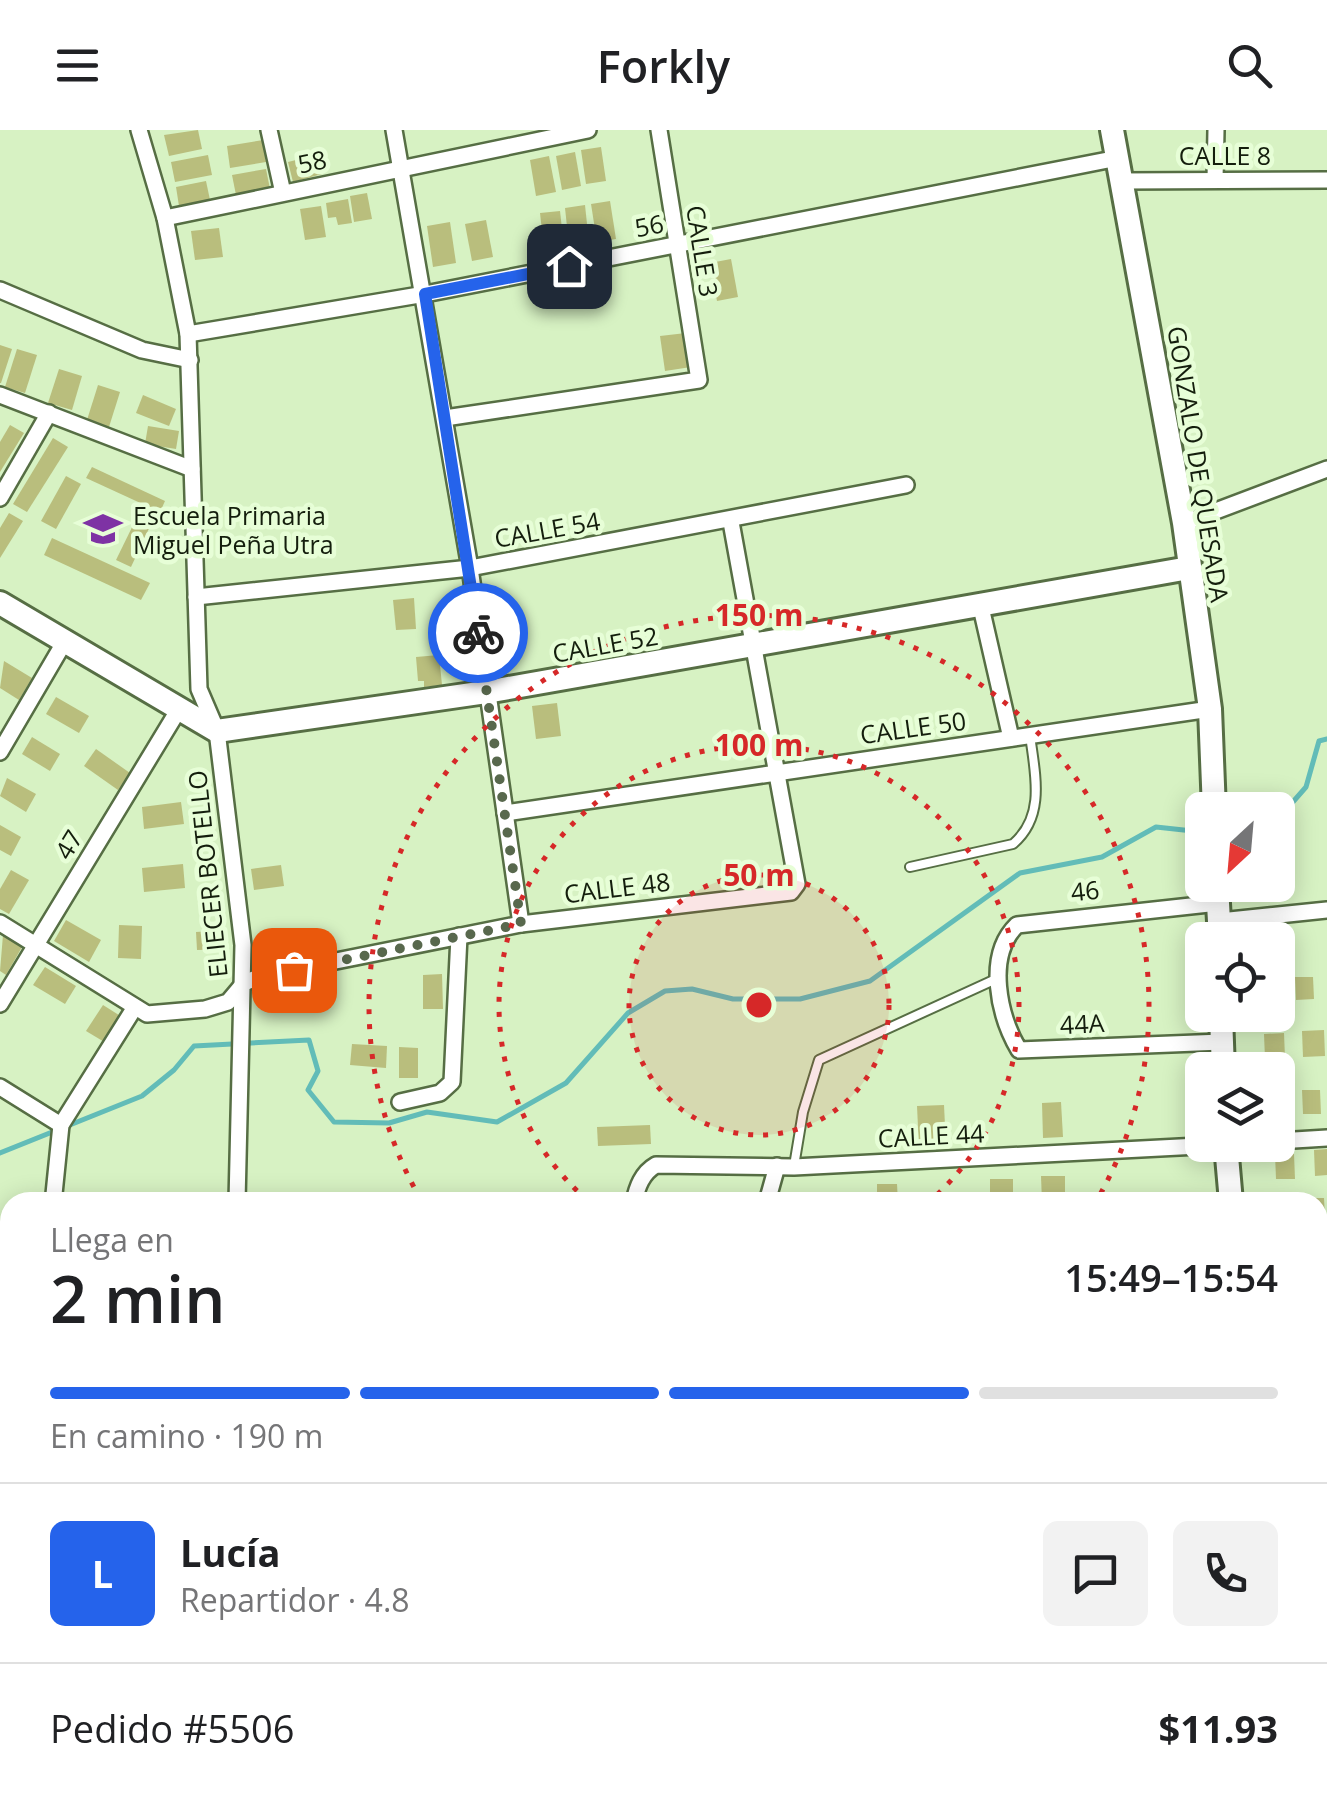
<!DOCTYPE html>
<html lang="es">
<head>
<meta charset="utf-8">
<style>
  :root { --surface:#fff; --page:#f2f2f2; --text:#202124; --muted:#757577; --line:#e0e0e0; --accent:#2563eb }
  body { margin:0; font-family:"Open Sans",sans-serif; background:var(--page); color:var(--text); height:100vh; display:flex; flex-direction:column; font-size:38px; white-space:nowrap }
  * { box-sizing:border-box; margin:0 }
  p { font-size:32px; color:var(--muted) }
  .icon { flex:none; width:55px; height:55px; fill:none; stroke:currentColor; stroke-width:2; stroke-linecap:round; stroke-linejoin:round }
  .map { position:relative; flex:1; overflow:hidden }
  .panel { position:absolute; left:0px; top:1062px; width:1328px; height:622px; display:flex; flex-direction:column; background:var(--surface); border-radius:30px 30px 0 0; box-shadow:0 5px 25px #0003 }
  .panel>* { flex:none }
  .needle { width:65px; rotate:206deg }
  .tools { position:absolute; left:1185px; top:662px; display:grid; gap:20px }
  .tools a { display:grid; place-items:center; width:110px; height:110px; border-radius:15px; background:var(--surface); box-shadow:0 5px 25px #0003; font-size:50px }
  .pin { position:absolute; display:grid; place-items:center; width:85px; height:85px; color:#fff; margin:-42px; border-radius:20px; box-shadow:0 5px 15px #0006 }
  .courier { position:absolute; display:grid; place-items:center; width:100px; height:100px; margin:-50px; border:8px solid #2563eb; border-radius:50%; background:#fff; color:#222; box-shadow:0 2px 12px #0007 }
  .summary em { font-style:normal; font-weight:600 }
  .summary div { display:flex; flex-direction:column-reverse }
  .summary { display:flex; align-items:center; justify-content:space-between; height:170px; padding:0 50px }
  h1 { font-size:65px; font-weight:600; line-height:75px }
  .bar { display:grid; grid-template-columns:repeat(4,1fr); gap:15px 10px; align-content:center; height:120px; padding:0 50px }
  .bar i { height:12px; border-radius:8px; background:var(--line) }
  .bar .current { background:var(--accent) }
  .bar p { grid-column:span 4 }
  .line { display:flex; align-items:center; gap:25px; padding:0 50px; border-top:2px solid var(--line) }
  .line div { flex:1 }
  .round { display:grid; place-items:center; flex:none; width:105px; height:105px; border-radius:15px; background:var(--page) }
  header { display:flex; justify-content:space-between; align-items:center; height:130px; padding:0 50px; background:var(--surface); font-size:45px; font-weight:600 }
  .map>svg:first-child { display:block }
</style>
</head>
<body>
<header><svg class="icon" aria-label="menu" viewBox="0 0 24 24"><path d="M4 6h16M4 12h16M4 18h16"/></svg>Forkly<svg class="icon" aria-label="search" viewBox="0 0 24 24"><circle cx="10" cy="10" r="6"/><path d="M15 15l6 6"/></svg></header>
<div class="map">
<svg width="1327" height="1684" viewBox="0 0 1327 1684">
  <rect width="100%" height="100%" fill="#d7f2c3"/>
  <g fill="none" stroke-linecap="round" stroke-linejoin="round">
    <g stroke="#62bcb8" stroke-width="5">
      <path d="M 1278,689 L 1306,657 L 1319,611 L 1327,609"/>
      <path d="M 0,1023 L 142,966 L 174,940 L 194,916 L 309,910 L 318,941 L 308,960 L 334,992 L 389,993 L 427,982 L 497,992 L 566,953 L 628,883 L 665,861 L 692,859 L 733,869 L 800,869 L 870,851 L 1020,743 L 1102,727 L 1156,697 L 1202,702"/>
    </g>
  </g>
  <g fill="#b9be7d">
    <path d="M 198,0 L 202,19 L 169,26 L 164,5 Z"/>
    <path d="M 263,10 L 266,32 L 230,38 L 227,16 Z"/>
    <path d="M 601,17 L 606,51 L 586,54 L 581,20 Z"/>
    <path d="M 575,22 L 581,56 L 562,60 L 556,26 Z"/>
    <path d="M 208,25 L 212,45 L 175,52 L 171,32 Z"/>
    <path d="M 316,25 L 322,44 L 293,52 L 288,32 Z"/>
    <path d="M 549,26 L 556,62 L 536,66 L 530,30 Z"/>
    <path d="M 266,39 L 270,59 L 236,65 L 232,45 Z"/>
    <path d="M 206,51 L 210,70 L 179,76 L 176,57 Z"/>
    <path d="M 367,63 L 372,89 L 354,92 L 350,66 Z"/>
    <path d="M 348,69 L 352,93 L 338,95 L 336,87 L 328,88 L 326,73 Z"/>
    <path d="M 610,71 L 616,109 L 597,112 L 591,74 Z"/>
    <path d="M 585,75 L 589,113 L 569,115 L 565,78 Z"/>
    <path d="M 321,76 L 326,107 L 305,110 L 300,79 Z"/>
    <path d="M 560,81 L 564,117 L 544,119 L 540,83 Z"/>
    <path d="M 486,90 L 493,127 L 472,131 L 465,94 Z"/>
    <path d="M 450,92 L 456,133 L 433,137 L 427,96 Z"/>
    <path d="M 219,98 L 223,127 L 195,130 L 191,101 Z"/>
    <path d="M 731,129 L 738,167 L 717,171 L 710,133 Z"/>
    <path d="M 686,203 L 691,237 L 665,241 L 660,206 Z"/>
    <path d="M 0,215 L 12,219 L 1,253 L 0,253 Z"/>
    <path d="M 17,219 L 37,225 L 25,263 L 5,257 Z"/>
    <path d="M 59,239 L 82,246 L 72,280 L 48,273 Z"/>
    <path d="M 98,255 L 120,262 L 109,297 L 87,290 Z"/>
    <path d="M 143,265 L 176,279 L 169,296 L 136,283 Z"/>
    <path d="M 10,295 L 24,303 L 0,342 L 0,312 Z"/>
    <path d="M 148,296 L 179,301 L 176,319 L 145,314 Z"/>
    <path d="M 53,308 L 68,317 L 27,382 L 13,374 Z"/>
    <path d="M 92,337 L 165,371 L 160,382 L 86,348 Z"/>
    <path d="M 66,346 L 81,354 L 56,399 L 41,391 Z"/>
    <path d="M 9,383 L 23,391 L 0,428 L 0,398 Z"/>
    <path d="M 138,385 L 152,392 L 131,437 L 116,430 Z"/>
    <path d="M 52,408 L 150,453 L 141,470 L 44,425 Z"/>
    <path d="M 414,468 L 416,499 L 396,500 L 393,470 Z"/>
    <path d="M 439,525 L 442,555 L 424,557 L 424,551 L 418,551 L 416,527 Z"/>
    <path d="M 4,531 L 32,548 L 19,570 L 0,558 Z"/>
    <path d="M 56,567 L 89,586 L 79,603 L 46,584 Z"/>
    <path d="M 557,573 L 561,606 L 536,609 L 532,576 Z"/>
    <path d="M 32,607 L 60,624 L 50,641 L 22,624 Z"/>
    <path d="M 96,619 L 130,643 L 118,660 L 84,636 Z"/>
    <path d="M 7,648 L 36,664 L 26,682 L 0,666 Z"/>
    <path d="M 181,672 L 184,694 L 144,699 L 142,677 Z"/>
    <path d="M 0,695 L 21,707 L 11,726 L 0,720 Z"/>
    <path d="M 183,734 L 185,758 L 144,762 L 142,738 Z"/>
    <path d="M 281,735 L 284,756 L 254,760 L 251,739 Z"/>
    <path d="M 11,740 L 29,750 L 9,784 L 0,779 L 0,759 Z"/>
    <path d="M 66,790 L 101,810 L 89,832 L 54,811 Z"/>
    <path d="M 119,795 L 142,796 L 141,829 L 118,828 Z"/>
    <path d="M 226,800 L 227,819 L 197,820 L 196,802 Z"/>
    <path d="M 3,805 L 22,817 L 6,845 L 0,841 Z"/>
    <path d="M 45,837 L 76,856 L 65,874 L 33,855 Z"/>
    <path d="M 442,844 L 443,879 L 423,879 L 423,845 Z"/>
    <path d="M 1295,847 L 1313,847 L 1314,869 L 1296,870 Z"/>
    <path d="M 103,875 L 122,887 L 106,913 L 86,901 Z"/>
    <path d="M 1324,900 L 1325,926 L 1303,927 L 1302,901 Z"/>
    <path d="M 1284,903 L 1285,928 L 1265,929 L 1264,904 Z"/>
    <path d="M 352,914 L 387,916 L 386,938 L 350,935 Z"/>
    <path d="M 399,917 L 418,918 L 418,948 L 399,948 Z"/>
    <path d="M 1302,960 L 1320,960 L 1321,984 L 1303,984 Z"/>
    <path d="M 1061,972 L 1063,1007 L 1043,1008 L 1042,973 Z"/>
    <path d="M 944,975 L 946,1016 L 919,1018 L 917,976 Z"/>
    <path d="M 650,995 L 651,1014 L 598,1016 L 597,997 Z"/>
    <path d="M 1327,1019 L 1327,1045 L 1315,1046 L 1314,1020 Z"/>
    <path d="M 1275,1024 L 1294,1024 L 1295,1049 L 1276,1049 Z"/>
    <path d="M 1041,1046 L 1065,1046 L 1065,1072 L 1042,1072 Z"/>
    <rect x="990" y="1049" width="23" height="23"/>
    <path d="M 877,1054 L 897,1054 L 898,1072 L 877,1072 Z"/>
    <path d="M 1309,1068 L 1324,1068 L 1325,1088 L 1318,1088 L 1318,1072 L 1309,1072 Z"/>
  </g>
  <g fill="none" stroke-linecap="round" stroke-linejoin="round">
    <g stroke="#566e44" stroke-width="12">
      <g id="lane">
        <path d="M 910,737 L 1013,714 C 1046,686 1035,644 1030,605"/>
        <path d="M 794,1036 L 803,982 L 819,930 L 996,849"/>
      </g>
    </g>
    <g stroke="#566e44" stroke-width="20">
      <g id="street">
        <path d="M 139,0 L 165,88 L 188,204 L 199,559 L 217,601 L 243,815 L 237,1072"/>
        <path d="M 269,0 L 283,63"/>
        <path d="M 394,0 L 470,438 L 521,794"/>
        <path d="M 1215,50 L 1216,0"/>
        <path d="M 1123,51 L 1327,50"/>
        <path d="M 165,88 L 588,0"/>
        <path d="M 0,160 L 142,220 L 190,230"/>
        <path d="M 188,204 L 425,164 L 1118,28"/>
        <path d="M 0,265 L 192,339"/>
        <path d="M 445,288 L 699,250 L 659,0"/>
        <path d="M 0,368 L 49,283"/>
        <path d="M 1184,393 L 1327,339"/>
        <path d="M 196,467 L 470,438 L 906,355"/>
        <path d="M 980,473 L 1011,608"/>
        <path d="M 0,622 L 65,511"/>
        <path d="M 505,683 L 1210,579"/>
        <path d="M 1218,773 L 1017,795 C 985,826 999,886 1019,920 L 1222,912"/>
        <path d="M 1220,791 L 1327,780"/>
        <path d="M 0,793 L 147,884 L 205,879 L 228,872 L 244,853 L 261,846 L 521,794 L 791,762 L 797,754 L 731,392"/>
        <path d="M 0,874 L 179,579"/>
        <path d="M 0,957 L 61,995"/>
        <path d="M 400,972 L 440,963 L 452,952 L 459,806"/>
        <path d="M 1278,1011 L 1327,1008"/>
        <path d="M 54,1064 L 61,995 L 135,877"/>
        <path d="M 512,1072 L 528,1072"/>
        <path d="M 634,1072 C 637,1057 642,1043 656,1035 L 794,1037 L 1218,1015"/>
        <path d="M 767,1072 L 777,1036"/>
        <path d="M 0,1642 L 10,1644"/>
        <path d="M 1047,1675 L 1102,1684"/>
        <path d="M 201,1684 L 204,1675"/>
        <path d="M 655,1684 L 657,1675"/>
        <path d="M 916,1684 L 918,1675"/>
      </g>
    </g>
    <g stroke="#566e44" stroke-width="28">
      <g id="secondary">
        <path d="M 1112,0 L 1184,393 L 1210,579 L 1214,680"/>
        <path d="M 0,473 L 217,601 L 486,562 L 1189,438"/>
        <path d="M 1217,755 L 1220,810"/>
        <path d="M 1221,885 L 1223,940"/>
        <path d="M 1226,1015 L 1231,1072"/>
        <path d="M 1318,1197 L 1327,1196"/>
        <path d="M 1268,1675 L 1269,1684"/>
      </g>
    </g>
    <use href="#lane" stroke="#fff" stroke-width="8"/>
    <use href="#street" stroke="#fff" stroke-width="15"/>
    <use href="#secondary" stroke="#fff" stroke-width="22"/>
  </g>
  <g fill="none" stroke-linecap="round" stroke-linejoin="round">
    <path stroke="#58684d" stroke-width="10" stroke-dasharray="0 18" d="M 294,840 L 521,794 L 478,503"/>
    <path stroke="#2563eb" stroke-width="12" d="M 478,503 L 425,164 L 569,136"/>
  </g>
  <circle cx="759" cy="875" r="130" fill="#d62828" fill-opacity=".12"/>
  <g fill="none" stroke="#d62828" stroke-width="5" stroke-dasharray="5 10">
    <circle cx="759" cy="875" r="130"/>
    <path d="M588 1071A260 260 0 1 1 930 1071"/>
    <path d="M421 1070A390 390 0 1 1 1097 1070"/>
  </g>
  <defs>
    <g id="school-bare" transform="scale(3)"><path d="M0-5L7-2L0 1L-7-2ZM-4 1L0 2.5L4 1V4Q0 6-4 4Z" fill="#7e32a4" stroke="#e7fed7" stroke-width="2.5" paint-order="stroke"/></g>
  </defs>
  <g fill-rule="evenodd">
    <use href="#school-bare" x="103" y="399"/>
  </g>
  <g text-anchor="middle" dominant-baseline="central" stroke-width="9" stroke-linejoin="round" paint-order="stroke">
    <g font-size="25" fill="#141e0d" stroke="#e7fed7">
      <text x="1225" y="25">CALLE 8</text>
      <text transform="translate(312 31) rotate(-12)">58</text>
      <text transform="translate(649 95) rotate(-11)">56</text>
      <text transform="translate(703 121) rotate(81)">CALLE 3</text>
      <text transform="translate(1199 334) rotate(81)">GONZALO DE QUESADA</text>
      <text transform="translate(547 399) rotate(-10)">CALLE 54</text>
      <text transform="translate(605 514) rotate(-10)">CALLE 52</text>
      <text transform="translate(913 597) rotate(-8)">CALLE 50</text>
      <text transform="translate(68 714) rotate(-59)">47</text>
      <text transform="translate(207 744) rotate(-96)">ELIECER BOTELLO</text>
      <text transform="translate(617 757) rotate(-7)">CALLE 48</text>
      <text transform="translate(1085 760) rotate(-6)">46</text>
      <text transform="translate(1082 893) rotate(-3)">44A</text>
      <text transform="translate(931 1005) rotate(-3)">CALLE 44</text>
    </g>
    <g font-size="25" fill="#141e0d" stroke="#e7fed7" text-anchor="start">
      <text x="133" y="385">Escuela Primaria<tspan x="133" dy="29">Miguel Peña Utra</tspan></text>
    </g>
  </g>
  <circle cx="759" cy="875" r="15" fill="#d62828" stroke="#e7fed7" stroke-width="5"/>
  <g font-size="30" text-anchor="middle" font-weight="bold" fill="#d62828" stroke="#e7fed7" stroke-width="9" stroke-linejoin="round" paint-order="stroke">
    <text x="759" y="496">150 m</text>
    <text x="759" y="626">100 m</text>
    <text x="759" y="756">50 m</text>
  </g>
</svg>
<div class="tools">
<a><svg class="needle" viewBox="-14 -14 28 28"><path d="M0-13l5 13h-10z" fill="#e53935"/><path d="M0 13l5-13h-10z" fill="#757577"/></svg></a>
<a><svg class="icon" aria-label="locate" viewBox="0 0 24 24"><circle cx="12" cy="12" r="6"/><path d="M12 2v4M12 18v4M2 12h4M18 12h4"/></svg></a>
<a><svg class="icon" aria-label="layers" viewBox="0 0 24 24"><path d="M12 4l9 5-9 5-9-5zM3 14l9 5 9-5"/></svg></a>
</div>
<div class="pin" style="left:294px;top:840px;background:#ea580c"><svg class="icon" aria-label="bag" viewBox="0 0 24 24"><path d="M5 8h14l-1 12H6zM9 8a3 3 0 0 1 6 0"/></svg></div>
<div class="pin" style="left:569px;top:136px;background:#1f2937"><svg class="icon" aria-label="home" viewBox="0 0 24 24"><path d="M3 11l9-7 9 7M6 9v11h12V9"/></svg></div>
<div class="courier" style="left:478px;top:503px"><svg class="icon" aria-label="bike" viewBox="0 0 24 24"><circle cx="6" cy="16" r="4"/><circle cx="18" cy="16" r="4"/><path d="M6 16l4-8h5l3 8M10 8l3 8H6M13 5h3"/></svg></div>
<section class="panel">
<div class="summary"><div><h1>2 min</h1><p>Llega en</p></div><em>15:49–15:54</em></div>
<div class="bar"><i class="current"></i><i class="current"></i><i class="current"></i><i></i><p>En camino · 190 m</p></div>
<div class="line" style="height:180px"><b class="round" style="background:var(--accent);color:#fff">L</b><div><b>Lucía</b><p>Repartidor · 4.8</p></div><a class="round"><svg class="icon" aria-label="chat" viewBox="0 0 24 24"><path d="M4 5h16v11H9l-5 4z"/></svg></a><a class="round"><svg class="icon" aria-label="phone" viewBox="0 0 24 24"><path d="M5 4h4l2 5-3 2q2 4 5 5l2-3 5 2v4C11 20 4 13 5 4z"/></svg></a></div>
<div class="line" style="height:130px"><div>Pedido #5506</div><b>$11.93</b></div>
</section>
</div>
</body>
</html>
